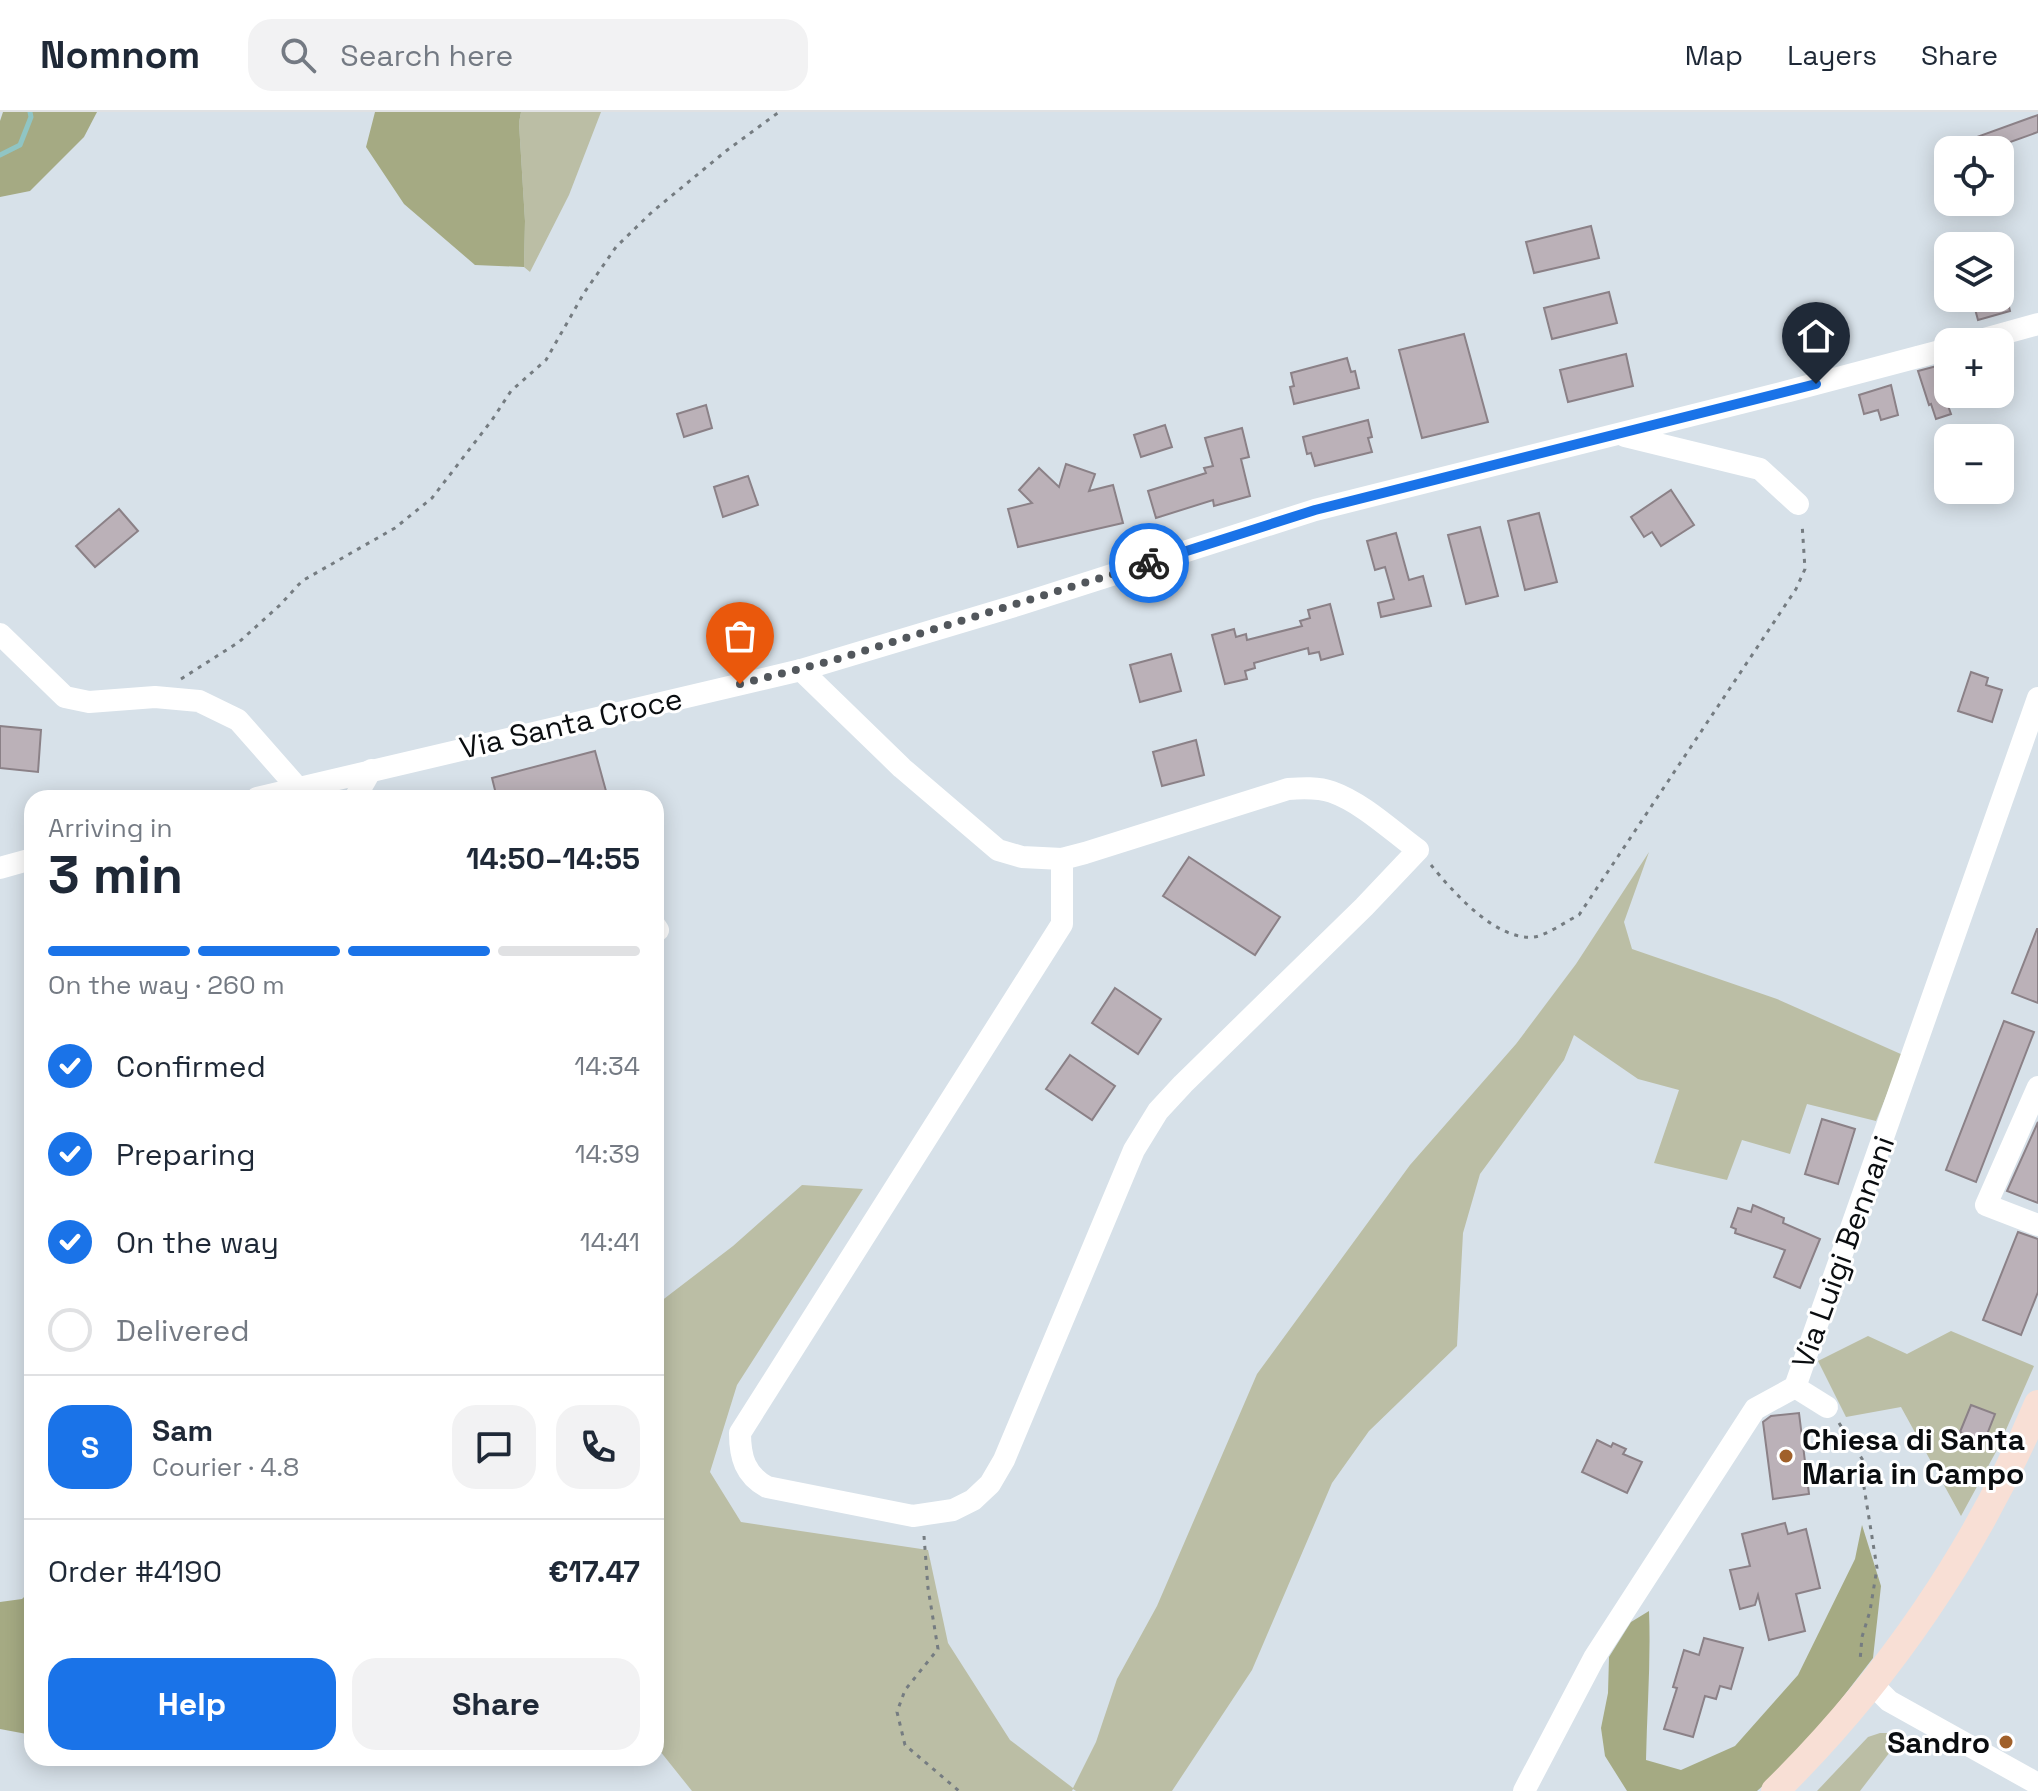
<!DOCTYPE html>
<html lang="en">
<head>
<meta charset="utf-8">
<style>
  :root { --surface:#fff; --page:#f2f2f3; --text:#1f2937; --muted:#747a83; --line:#e0e1e3; --accent:#1a73e8 }
  body { margin:0; font-family:"Space Grotesk",sans-serif; background:var(--page); color:var(--text); height:100vh; display:flex; flex-direction:column; font-size:30px; white-space:nowrap }
  * { box-sizing:border-box; margin:0 }
  p { font-size:26px; color:var(--muted) }
  .icon { flex:none; width:44px; height:44px; fill:none; stroke:currentColor; stroke-width:2; stroke-linecap:round; stroke-linejoin:round }
  .map { position:relative; flex:1; overflow:hidden }
  .panel { position:absolute; left:24px; top:678px; width:640px; height:976px; display:flex; flex-direction:column; background:var(--surface); border-radius:24px; box-shadow:0 4px 20px #0003 }
  .panel>* { flex:none }
  .buttons { position:absolute; left:1934px; top:24px; display:grid; gap:16px }
  .buttons a { display:grid; place-items:center; width:80px; height:80px; border-radius:16px; background:var(--surface); box-shadow:0 4px 20px #0003; font-size:40px }
  .pin { position:absolute; display:grid; place-items:center; width:68px; height:68px; color:#fff; margin:-82px -34px; border-radius:50% 50% 50% 0; rotate:-45deg; box-shadow:0 0 8px #0007 }
  .pin .icon { rotate:45deg }
  .courier { position:absolute; display:grid; place-items:center; width:80px; height:80px; margin:-40px; border:6px solid #1a73e8; border-radius:50%; background:#fff; color:#222; box-shadow:0 2px 10px #0007 }
  .headline em { font-style:normal; font-weight:800 }
  .headline div { display:flex; flex-direction:column-reverse }
  .headline { display:flex; align-items:center; justify-content:space-between; height:136px; padding:0 24px }
  h1 { font-size:52px; font-weight:800; line-height:60px }
  .bar { display:grid; grid-template-columns:repeat(4,1fr); gap:12px 8px; align-content:center; height:96px; padding:0 24px }
  .bar i { height:10px; border-radius:6px; background:var(--line) }
  .bar .current { background:var(--accent) }
  .bar p { grid-column:span 4 }
  .line { display:flex; align-items:center; gap:20px; padding:0 24px; border-top:2px solid var(--line) }
  .line div { flex:1 }
  .round { display:grid; place-items:center; flex:none; width:84px; height:84px; border-radius:24px; background:var(--page) }
  ol { padding:0 24px; list-style:none }
  li { display:flex; align-items:center; gap:24px; height:88px }
  li p { margin-inline-start:auto }
  li .icon { padding:8px; border-radius:50%; background:var(--accent); color:#fff; stroke-width:4 }
  li:last-child { color:var(--muted) }
  li i { width:44px; height:44px; border:4px solid var(--line); border-radius:50% }
  .action { display:flex; gap:16px; margin-top:auto; padding:16px 24px }
  .action a { flex:1; height:92px; border-radius:24px; background:var(--accent); color:#fff; font-size:32px; font-weight:800; line-height:92px; text-align:center }
  .action a+a { background:var(--page); color:var(--text) }
  header { display:flex; align-items:center; gap:48px; box-sizing:border-box; height:112px; padding:0 40px; background:var(--surface); border-bottom:2px solid var(--line) }
  header strong { font-size:38px }
  nav { display:flex; gap:44px; margin-inline-start:auto; font-size:28px }
  .search { width:560px; height:72px; background:var(--page); display:flex; align-items:center; gap:20px; box-sizing:border-box; padding:0 28px; border-radius:24px; color:var(--muted); font-size:30px }
  .map>svg:first-child { display:block }
</style>
</head>
<body>
<header>
<strong>Nomnom</strong>
<div class="search"><svg class="icon" aria-label="search" viewBox="0 0 24 24"><circle cx="10" cy="10" r="6"/><path d="M15 15l6 6"/></svg>Search here</div>
<nav><a>Map</a><a>Layers</a><a>Share</a></nav>
</header>
<div class="map">
<svg width="2038" height="1679" viewBox="0 0 2038 1679">
  <rect width="100%" height="100%" fill="#d7e1e9"/>
  <g fill="#bbbea5">
    <path d="M 521,0 L 601,0 L 569,83 L 530,160 L 524,155 L 525,109 L 519,11 Z"/>
    <path d="M 1649,740 L 1624,810 L 1632,837 L 1777,887 L 1903,943 L 1876,1009 L 1807,992 L 1790,1042 L 1742,1028 L 1727,1068 L 1654,1051 L 1679,978 L 1638,967 L 1574,923 L 1564,948 L 1480,1062 L 1463,1121 L 1457,1234 L 1369,1319 L 1332,1371 L 1252,1558 L 1172,1679 L 1076,1679 L 1073,1677 L 1072,1679 L 692,1679 L 656,1634 L 656,1193 L 733,1134 L 802,1073 L 863,1077 L 737,1273 L 710,1360 L 741,1410 L 928,1438 L 948,1531 L 1010,1628 L 1073,1676 L 1096,1630 L 1117,1567 L 1157,1494 L 1257,1262 L 1410,1053 L 1516,932 L 1576,852 Z"/>
    <path d="M 1951,1219 L 2034,1254 L 1998,1336 L 1961,1404 L 1901,1295 L 1846,1305 L 1818,1249 L 1868,1224 L 1907,1242 Z"/>
    <path d="M 1880,1621 L 1899,1621 L 1890,1640 L 1860,1679 L 1817,1679 L 1868,1625 Z"/>
  </g>
  <g fill="#a5aa83">
    <path d="M 3,0 L 97,0 L 84,25 L 30,79 L 0,85 L 0,9 Z"/>
    <path d="M 375,0 L 521,0 L 519,11 L 525,109 L 524,155 L 475,153 L 404,92 L 366,35 Z"/>
    <path d="M 1862,1413 L 1881,1474 L 1873,1546 L 1799,1642 L 1757,1679 L 1627,1679 L 1605,1644 L 1601,1616 L 1608,1581 L 1609,1545 L 1631,1510 L 1649,1499 C 1651,1549 1647,1598 1646,1648 L 1681,1658 L 1735,1634 L 1798,1563 L 1855,1447 Z"/>
    <path d="M 32,1477 L 32,1623 L 0,1617 L 0,1490 L 22,1487 Z"/>
  </g>
  <g fill="none" stroke-linecap="round" stroke-linejoin="round">
    <path stroke="#90c5c4" stroke-width="5" d="M 0,43 L 20,33 L 31,5 L 30,0"/>
  </g>
  <g fill="#bbb1b8" stroke="#8b8187" stroke-width="2">
    <path d="M 2038,3 L 2038,20 L 1988,38 L 1978,38 L 1974,26 Z"/>
    <path d="M 1591,114 L 1599,146 L 1534,161 L 1526,130 Z"/>
    <path d="M 1609,180 L 1617,211 L 1552,227 L 1544,196 Z"/>
    <path d="M 1972,186 L 2007,186 L 2010,199 L 1978,208 Z"/>
    <path d="M 1464,222 L 1488,310 L 1422,326 L 1399,238 Z"/>
    <path d="M 1626,242 L 1633,274 L 1568,290 L 1560,258 Z"/>
    <path d="M 1347,246 L 1351,260 L 1355,259 L 1359,276 L 1294,292 L 1290,275 L 1294,274 L 1291,261 Z"/>
    <path d="M 1948,251 L 1946,288 L 1951,302 L 1936,307 L 1931,292 L 1929,293 L 1918,259 Z"/>
    <path d="M 1891,273 L 1898,303 L 1881,308 L 1878,298 L 1864,302 L 1859,283 Z"/>
    <path d="M 706,293 L 712,316 L 684,325 L 677,302 Z"/>
    <path d="M 1368,308 L 1372,325 L 1368,326 L 1372,340 L 1315,354 L 1311,341 L 1307,342 L 1303,325 Z"/>
    <path d="M 1165,313 L 1172,335 L 1141,345 L 1134,323 Z"/>
    <path d="M 1242,316 L 1249,345 L 1241,347 L 1250,384 L 1214,394 L 1213,388 L 1156,406 L 1148,379 L 1206,361 L 1204,356 L 1213,354 L 1205,326 Z"/>
    <path d="M 1066,352 L 1095,362 L 1089,379 L 1113,373 L 1123,411 L 1018,435 L 1008,397 L 1032,391 L 1019,378 L 1039,356 L 1059,375 Z"/>
    <path d="M 748,364 L 758,393 L 723,405 L 714,375 Z"/>
    <path d="M 1671,378 L 1694,413 L 1661,434 L 1652,420 L 1644,425 L 1631,405 Z"/>
    <path d="M 119,397 L 138,419 L 95,455 L 76,434 Z"/>
    <path d="M 1539,401 L 1557,470 L 1525,478 L 1508,409 Z"/>
    <path d="M 1480,415 L 1498,484 L 1466,492 L 1448,423 Z"/>
    <path d="M 1396,421 L 1409,468 L 1423,464 L 1431,494 L 1381,505 L 1378,491 L 1394,487 L 1385,455 L 1375,458 L 1367,429 Z"/>
    <path d="M 1330,492 L 1343,542 L 1321,548 L 1319,540 L 1309,542 L 1308,536 L 1254,551 L 1255,556 L 1245,559 L 1247,567 L 1225,572 L 1212,523 L 1234,517 L 1236,525 L 1246,522 L 1247,528 L 1302,514 L 1300,509 L 1310,506 L 1308,498 Z"/>
    <path d="M 1171,542 L 1181,579 L 1140,590 L 1130,553 Z"/>
    <path d="M 1971,560 L 1988,566 L 1986,573 L 2002,578 L 1992,610 L 1958,599 Z"/>
    <path d="M 0,614 L 41,618 L 38,660 L 0,656 Z"/>
    <path d="M 1196,628 L 1204,663 L 1162,674 L 1153,640 Z"/>
    <path d="M 595,639 L 606,679 L 581,686 L 497,686 L 492,666 Z"/>
    <path d="M 1189,745 L 1280,805 L 1255,843 L 1163,784 Z"/>
    <path d="M 2037,817 L 2038,817 L 2038,891 L 2012,881 Z"/>
    <path d="M 1115,876 L 1161,907 L 1138,942 L 1092,911 Z"/>
    <path d="M 2004,909 L 2034,920 L 1976,1070 L 1946,1058 Z"/>
    <path d="M 1070,943 L 1115,974 L 1092,1008 L 1046,977 Z"/>
    <path d="M 1822,1007 L 1855,1017 L 1838,1072 L 1805,1062 Z"/>
    <path d="M 2038,1010 L 2038,1091 L 2007,1079 Z"/>
    <path d="M 1753,1093 L 1784,1106 L 1783,1111 L 1820,1127 L 1800,1176 L 1774,1165 L 1785,1138 L 1735,1121 L 1736,1117 L 1731,1115 L 1738,1096 L 1751,1100 Z"/>
    <path d="M 2018,1120 L 2038,1127 L 2038,1180 L 2021,1223 L 1983,1208 Z"/>
    <path d="M 1971,1293 L 1995,1302 L 1984,1330 L 1960,1320 Z"/>
    <path d="M 1799,1301 L 1809,1382 L 1773,1387 L 1763,1310 L 1771,1304 Z"/>
    <path d="M 1597,1328 L 1611,1335 L 1613,1331 L 1626,1337 L 1623,1342 L 1642,1350 L 1627,1381 L 1582,1360 Z"/>
    <path d="M 1785,1411 L 1788,1422 L 1806,1417 L 1820,1476 L 1796,1482 L 1805,1519 L 1769,1528 L 1758,1483 L 1755,1493 L 1740,1497 L 1730,1458 L 1750,1454 L 1742,1422 Z"/>
    <path d="M 1704,1526 L 1743,1536 L 1731,1577 L 1720,1574 L 1716,1587 L 1705,1584 L 1693,1625 L 1664,1617 L 1677,1576 L 1673,1575 L 1684,1538 L 1699,1543 Z"/>
  </g>
  <g fill="none" stroke-linecap="round" stroke-linejoin="round">
    <g stroke="#757c81" stroke-width="3" stroke-dasharray="4 6" stroke-linecap="butt">
      <path d="M 181,567 L 239,530 L 280,493 L 302,469 L 395,416 L 432,386 L 492,308 L 511,279 L 546,248 L 584,181 L 616,135 L 652,100 L 726,39 L 779,0"/>
      <path d="M 1431,753 C 1453,780 1496,829 1534,825 C 1548,823 1566,809 1579,803 L 1796,477 L 1805,457 L 1802,411"/>
      <path d="M 1839,1311 L 1864,1350 L 1864,1375 L 1877,1456 L 1870,1499 L 1862,1525 L 1860,1549"/>
      <path d="M 924,1424 L 928,1476 L 938,1537 L 905,1578 L 897,1600 L 905,1633 L 959,1679"/>
    </g>
    <g stroke="#fff" stroke-width="22">
      <path d="M 1973,230 L 2038,212"/>
      <path d="M 1625,324 L 1760,357 L 1798,392"/>
      <path d="M 0,522 L 65,585 L 89,590 L 155,585 L 199,589 L 238,608 L 297,675"/>
      <path d="M 801,558 L 902,656 L 998,738 L 1022,745 L 1062,747 L 1085,741 L 1288,677 C 1302,676 1318,675 1332,680 C 1363,691 1392,719 1418,738 L 1364,795 L 1183,972 L 1158,999 L 1134,1038 L 1004,1348 L 990,1372 L 973,1388 L 953,1398 L 913,1404 L 767,1375 C 745,1363 740,1345 740,1321 L 1062,812 L 1062,747"/>
      <path d="M 257,686 L 801,558 L 1021,492 L 1315,398 L 1789,279 L 1948,237"/>
      <path d="M 355,686 L 371,658"/>
      <path d="M 0,756 L 32,747"/>
      <path d="M 656,815 L 658,818"/>
      <path d="M 2038,975 L 1986,1093 L 2038,1113"/>
      <path d="M 1795,1275 L 1827,1295"/>
      <path d="M 1872,1572 L 1889,1589 L 2038,1672"/>
      <path d="M 1524,1679 L 1594,1546 L 1755,1297 L 1795,1275 L 2038,586"/>
    </g>
    <path stroke="#f8dfd5" stroke-width="28" d="M 1775,1679 C 1887,1569 1977,1437 2038,1292"/>
  </g>
  <g fill="none" stroke-linecap="round" stroke-linejoin="round">
    <path stroke="#52575c" stroke-width="8" stroke-dasharray="0 14.4" d="M 740,572 L 831,549 L 1149,451"/>
    <path stroke="#1a73e8" stroke-width="10" d="M 1149,451 L 1315,398 L 1816,272"/>
  </g>
  <g fill="#a0602a" stroke="#fff" stroke-width="3">
    <circle cx="1786" cy="1344" r="8"/>
    <circle cx="2006" cy="1630" r="8"/>
  </g>
  <g text-anchor="middle" dominant-baseline="central" stroke-width="6" stroke-linejoin="round" paint-order="stroke">
    <g font-size="30" fill="#0a0d10" stroke="#fff">
      <text transform="translate(571 611) rotate(-13)">Via Santa Croce</text>
      <text transform="translate(1843 1140) rotate(-70)">Via Luigi Bennani</text>
    </g>
    <g font-size="30" font-weight="bold" fill="#0a0d10" stroke="#fff" text-anchor="start">
      <text x="1802" y="1327">Chiesa di Santa<tspan x="1802" dy="34">Maria in Campo</tspan></text>
      <text x="1990" y="1630" text-anchor="end">Sandro</text>
    </g>
  </g>
</svg>
<div class="buttons">
<a><svg class="icon" aria-label="locate" viewBox="0 0 24 24"><circle cx="12" cy="12" r="6"/><path d="M12 2v4M12 18v4M2 12h4M18 12h4"/></svg></a>
<a><svg class="icon" aria-label="layers" viewBox="0 0 24 24"><path d="M12 4l9 5-9 5-9-5zM3 14l9 5 9-5"/></svg></a>
<a>+</a>
<a>−</a>
</div>
<div class="pin" style="left:740px;top:572px;background:#ea580c"><svg class="icon" aria-label="bag" viewBox="0 0 24 24"><path d="M5 8h14l-1 12H6zM9 8a3 3 0 0 1 6 0"/></svg></div>
<div class="pin" style="left:1816px;top:272px;background:#1f2937"><svg class="icon" aria-label="home" viewBox="0 0 24 24"><path d="M3 11l9-7 9 7M6 9v11h12V9"/></svg></div>
<div class="courier" style="left:1149px;top:451px"><svg class="icon" aria-label="bike" viewBox="0 0 24 24"><circle cx="6" cy="16" r="4"/><circle cx="18" cy="16" r="4"/><path d="M6 16l4-8h5l3 8M10 8l3 8H6M13 5h3"/></svg></div>
<section class="panel">
<div class="headline"><div><h1>3 min</h1><p>Arriving in</p></div><em>14:50–14:55</em></div>
<div class="bar"><i class="current"></i><i class="current"></i><i class="current"></i><i></i><p>On the way · 260 m</p></div>
<ol>
<li><svg class="icon" aria-label="check" viewBox="0 0 24 24"><path d="M5 12l5 5 9-10"/></svg>Confirmed<p>14:34</p></li>
<li><svg class="icon" aria-label="check" viewBox="0 0 24 24"><path d="M5 12l5 5 9-10"/></svg>Preparing<p>14:39</p></li>
<li><svg class="icon" aria-label="check" viewBox="0 0 24 24"><path d="M5 12l5 5 9-10"/></svg>On the way<p>14:41</p></li>
<li><i></i>Delivered</li>
</ol>
<div class="line" style="height:144px"><b class="round" style="background:var(--accent);color:#fff">S</b><div><b>Sam</b><p>Courier · 4.8</p></div><a class="round"><svg class="icon" aria-label="chat" viewBox="0 0 24 24"><path d="M4 5h16v11H9l-5 4z"/></svg></a><a class="round"><svg class="icon" aria-label="phone" viewBox="0 0 24 24"><path d="M5 4h4l2 5-3 2q2 4 5 5l2-3 5 2v4C11 20 4 13 5 4z"/></svg></a></div>
<div class="line" style="height:104px"><div>Order #4190</div><b>€17.47</b></div>
<div class="action"><a>Help</a><a>Share</a></div>
</section>
</div>
</body>
</html>
